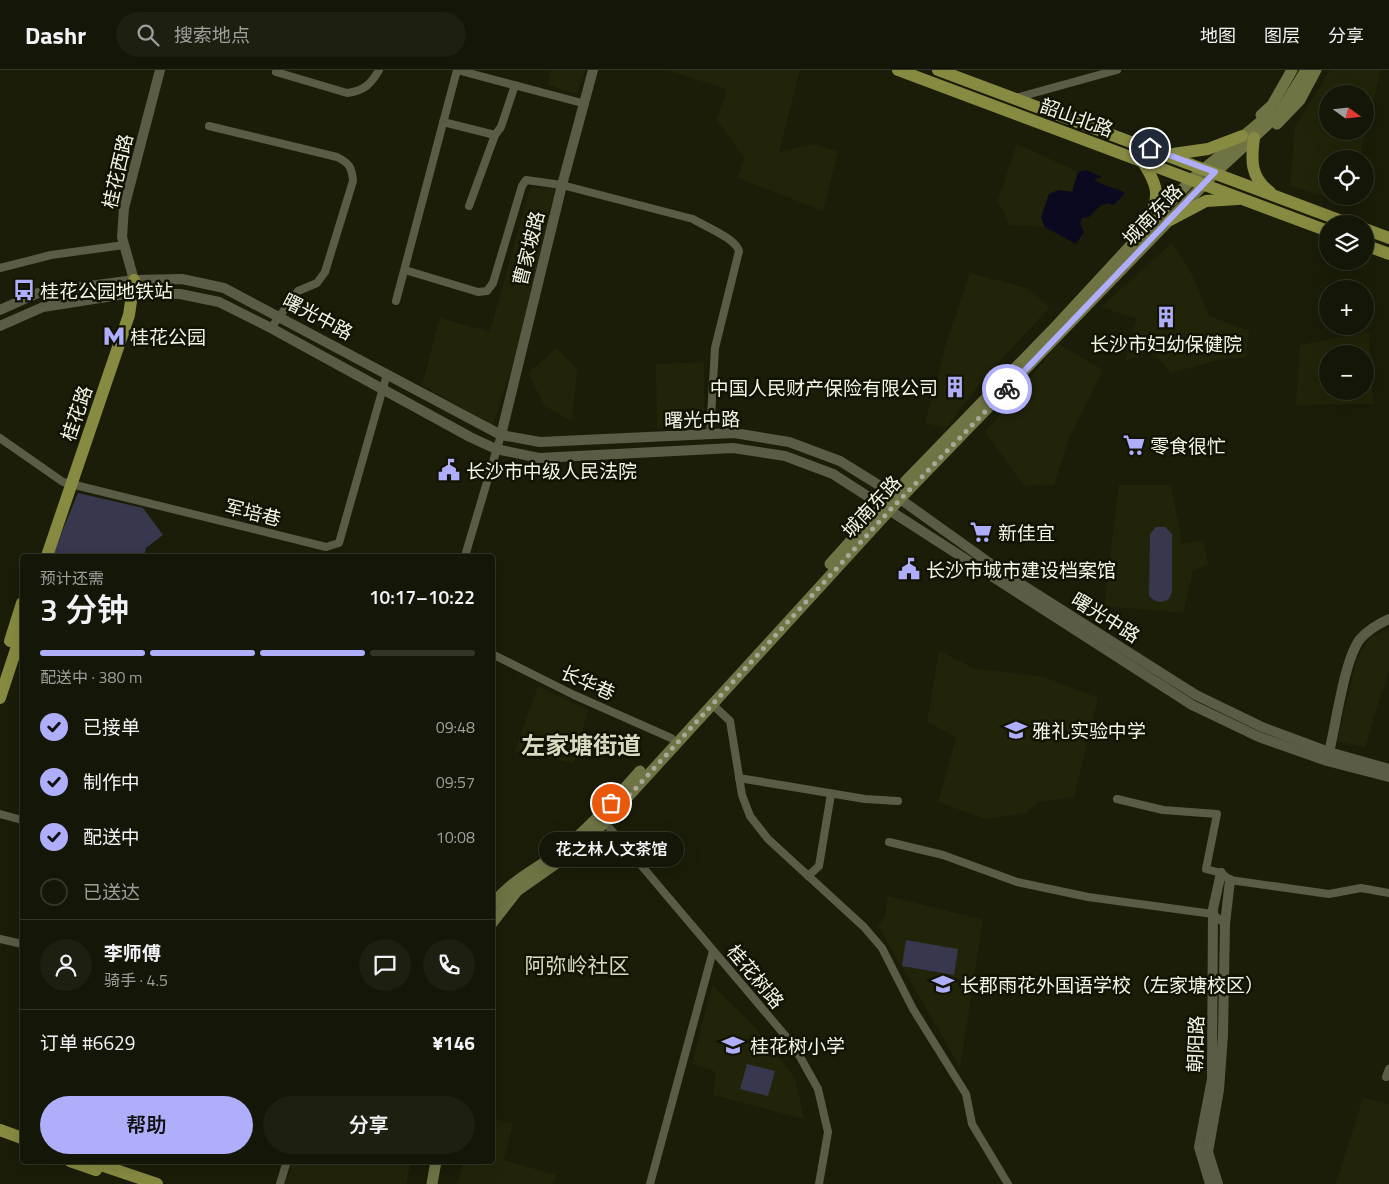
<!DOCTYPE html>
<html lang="zh">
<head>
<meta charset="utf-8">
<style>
  :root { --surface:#141607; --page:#1d1f11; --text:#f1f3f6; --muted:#9d9f9b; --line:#333528; --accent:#afaefa }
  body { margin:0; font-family:"Titillium Web","Noto Sans SC",sans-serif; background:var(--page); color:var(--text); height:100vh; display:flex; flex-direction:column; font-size:19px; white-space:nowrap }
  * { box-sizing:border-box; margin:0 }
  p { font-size:16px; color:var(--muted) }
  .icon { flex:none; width:28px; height:28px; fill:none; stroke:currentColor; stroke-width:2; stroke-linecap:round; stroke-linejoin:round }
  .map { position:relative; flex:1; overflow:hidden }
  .side { position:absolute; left:20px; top:484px; width:475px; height:610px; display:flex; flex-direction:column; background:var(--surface); border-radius:5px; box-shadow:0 5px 20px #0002,0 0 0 1px var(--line) }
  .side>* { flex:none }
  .needle { width:32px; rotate:105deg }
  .controls { position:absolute; left:1319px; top:15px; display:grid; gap:10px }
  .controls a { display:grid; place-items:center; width:55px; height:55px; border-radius:50%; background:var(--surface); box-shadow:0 5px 20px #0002,0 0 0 1px var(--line); font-size:25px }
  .pin { position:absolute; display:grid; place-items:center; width:42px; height:42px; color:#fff; margin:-21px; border:2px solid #fff; border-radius:50%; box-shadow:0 1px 5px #0007 }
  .courier { position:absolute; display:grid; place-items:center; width:50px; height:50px; margin:-25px; border:4px solid #afaefa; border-radius:50%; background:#fff; color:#222; box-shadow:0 1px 6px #0007 }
  .bubble { position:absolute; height:35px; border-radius:18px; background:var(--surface); box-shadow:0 5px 20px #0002,0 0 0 1px var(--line); font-size:16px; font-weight:600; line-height:35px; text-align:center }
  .summary em { font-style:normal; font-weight:600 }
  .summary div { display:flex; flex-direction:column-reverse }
  .summary { display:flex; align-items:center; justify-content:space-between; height:85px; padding:0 20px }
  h1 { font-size:32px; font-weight:600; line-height:38px }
  .bar { display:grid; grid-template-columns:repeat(4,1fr); gap:8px 5px; align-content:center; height:60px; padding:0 20px }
  .bar i { height:6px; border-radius:4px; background:var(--line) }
  .bar .active { background:var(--accent) }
  .bar p { grid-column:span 4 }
  .line { display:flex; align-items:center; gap:12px; padding:0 20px; border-top:1px solid var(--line) }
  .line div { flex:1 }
  .round { display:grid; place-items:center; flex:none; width:52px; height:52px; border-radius:26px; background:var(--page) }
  ol { padding:0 20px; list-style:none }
  li { display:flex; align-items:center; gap:15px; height:55px }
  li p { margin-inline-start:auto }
  li .icon { padding:5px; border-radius:50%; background:var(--accent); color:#111; stroke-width:4 }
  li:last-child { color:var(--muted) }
  li i { width:28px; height:28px; border:2px solid var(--line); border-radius:50% }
  .cta { display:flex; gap:10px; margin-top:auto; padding:10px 20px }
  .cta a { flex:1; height:58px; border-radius:30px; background:var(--accent); color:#111; font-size:20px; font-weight:600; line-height:58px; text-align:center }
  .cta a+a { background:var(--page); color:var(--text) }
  header { display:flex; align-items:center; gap:30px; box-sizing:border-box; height:70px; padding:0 25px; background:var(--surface); border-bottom:1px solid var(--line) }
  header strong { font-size:24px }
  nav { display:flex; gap:28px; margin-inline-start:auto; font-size:18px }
  .search { width:350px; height:45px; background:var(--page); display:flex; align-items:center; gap:12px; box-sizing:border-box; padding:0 18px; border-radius:28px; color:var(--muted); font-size:19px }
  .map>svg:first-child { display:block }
</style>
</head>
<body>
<header>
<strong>Dashr</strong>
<div class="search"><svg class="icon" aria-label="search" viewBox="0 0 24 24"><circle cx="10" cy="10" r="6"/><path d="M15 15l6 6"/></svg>搜索地点</div>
<nav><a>地图</a><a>图层</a><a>分享</a></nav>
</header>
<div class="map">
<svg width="1389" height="1114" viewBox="0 0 1389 1114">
  <rect width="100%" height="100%" fill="#1b1d09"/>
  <g fill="#222409" fill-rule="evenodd">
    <path d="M 551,0 L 585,0 L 577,24 L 548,15 Z"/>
    <path d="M 667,0 L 800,0 L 779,82 L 814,74 L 838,82 L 823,141 L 738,108 L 744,88 L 717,50 L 727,19 Z"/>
    <path d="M 1330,0 L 1381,0 L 1359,89 L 1328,89 L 1328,126 L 1350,126 L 1348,134 L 1290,116 L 1295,57 ZM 1328,24 L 1365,24 L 1365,61 L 1328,61 Z"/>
    <path d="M 1017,74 L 1078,102 L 1072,122 L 1058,120 L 1041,147 L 1045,157 L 1010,155 L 998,131 Z"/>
    <path d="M 530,118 L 555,118 L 516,285 L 493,355 L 422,315 L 440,248 L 490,262 Z"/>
    <path d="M 1172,173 L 1191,203 L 1209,246 L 1249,261 L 1246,287 L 1219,290 L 1171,303 L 1152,281 L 1125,291 L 1137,249 L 1101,237 Z"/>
    <path d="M 970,203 L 1027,218 L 1050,237 L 988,304 L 946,358 L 925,353 L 947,271 Z"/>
    <path d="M 1369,262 L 1373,334 L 1296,335 L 1300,275 ZM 1328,284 L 1365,284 L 1365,321 L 1328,321 Z"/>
    <path d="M 1058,274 L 1103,300 L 1068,371 L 1054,415 L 1024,416 L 985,362 Z"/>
    <path d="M 557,278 L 577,299 L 572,351 L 545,336 L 528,303 Z"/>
    <path d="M 704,292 L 704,356 L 657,358 L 656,294 Z"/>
    <path d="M 1119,415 L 1171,415 L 1182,474 L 1203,470 L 1208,494 L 1193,501 L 1183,543 L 1104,536 Z"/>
    <path d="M 1389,559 L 1389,600 L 1365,677 L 1337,671 L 1357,589 L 1371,567 Z"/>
    <path d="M 939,581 L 973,598 L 1044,607 L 1098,628 L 1074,727 L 1038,732 L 1026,743 L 986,749 L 938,732 L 956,668 L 927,651 Z"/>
    <path d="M 538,616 L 588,640 L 574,693 L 515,681 Z"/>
    <path d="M 888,826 L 983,850 L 960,997 L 878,856 L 885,846 Z"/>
    <path d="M 712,915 L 754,956 L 795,1008 L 804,1049 L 713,1025 L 716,1002 L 692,994 Z"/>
    <path d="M 1363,1028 L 1389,1034 L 1389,1114 L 1336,1114 Z"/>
    <path d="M 493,1049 L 513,1053 L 504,1090 L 556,1105 L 553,1114 L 457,1114 L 464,1091 L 492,1091 Z"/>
    <path d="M 293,1091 L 411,1091 L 406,1114 L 285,1114 Z"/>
  </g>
  <g fill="#37374d">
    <path d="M 78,423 L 143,438 L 163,465 L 146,478 L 144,486 L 52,486 Z"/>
    <path d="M 1156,457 L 1165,457 L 1172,464 L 1172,522 L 1169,529 C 1162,533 1154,533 1149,525 L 1150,464 Z"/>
    <path d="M 906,870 L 958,879 L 954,905 L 902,896 Z"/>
    <path d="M 747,994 L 775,1001 L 768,1026 L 740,1019 Z"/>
  </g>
  <path fill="#0b0920" d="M 1086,100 L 1102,107 L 1094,109 C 1107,119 1114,116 1125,123 L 1114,135 L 1107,133 L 1100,136 L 1089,147 L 1082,148 L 1080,154 L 1084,162 L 1076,174 L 1045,157 L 1041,147 L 1049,124 L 1058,120 L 1072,122 L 1078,102 Z"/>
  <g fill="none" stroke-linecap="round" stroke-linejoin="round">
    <g stroke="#5a5c46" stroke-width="8">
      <path d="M 457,0 L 582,33"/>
      <path d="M 276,2 L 347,23 C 364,21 371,14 379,0"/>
      <path d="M 1016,28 L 1117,0"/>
      <path d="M 443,52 L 495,65"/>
      <path d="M 209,56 L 337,87 C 349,93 352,97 353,111 L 325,202 L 317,213 L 298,221 L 271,258"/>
      <path d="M 469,136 L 495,65 L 501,57 L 515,15"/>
      <path d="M 0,198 L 51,185 L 124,175"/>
      <path d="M 405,200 L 478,222 L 487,221 L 493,213 L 522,116 L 526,110 L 562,115 L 693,149 C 706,157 735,168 739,181 L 715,278 L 710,364"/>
      <path d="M 396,231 L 457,0"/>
      <path d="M 0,368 L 63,412 L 71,414 L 326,477 L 339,473 L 387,304"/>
      <path d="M 465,486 L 501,365"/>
      <path d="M 492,584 L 574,625 L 671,668"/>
      <path d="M 712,634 L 730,651 L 742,725 L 750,746 L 768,769 L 864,857 L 882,878 L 913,939 L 966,1024 L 972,1054 L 1008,1114"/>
      <path d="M 739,708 L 865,729 L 898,731"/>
      <path d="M 1117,729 L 1163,740 L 1217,744 L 1206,799 L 1221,803 L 1230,810 L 1329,824 L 1361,818 L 1389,823"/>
      <path d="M 0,744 L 22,750"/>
      <path d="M 602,749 L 794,976 L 818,1019 L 828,1062 L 819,1114"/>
      <path d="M 889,772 L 943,785 L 1017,812 L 1088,827 L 1213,844 L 1225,854"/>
      <path d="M 808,806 L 819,796 L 831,724"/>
      <path d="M 0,869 L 22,874"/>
      <path d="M 1386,1007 L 1389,999"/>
      <path d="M 280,1114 L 287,1091"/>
      <path d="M 650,1114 L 713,881"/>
    </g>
    <g stroke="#5a5c46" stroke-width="10">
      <path d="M 134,210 L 122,167 L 124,138 L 160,0"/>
      <path d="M 0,240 L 38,223 L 134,210 L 182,209 L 224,218 L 501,365 L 540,372 L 734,363 L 789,372 L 840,391 L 893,424 L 1005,504 L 1196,625 L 1262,657 L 1329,682 L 1389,699"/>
      <path d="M 0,256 L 43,237 L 132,223 L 180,224 L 219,232 L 271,258 L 470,367 L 496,379 L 539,388 L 733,378 L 785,386 L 833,404 L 1192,635 L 1259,667 L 1327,691 L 1389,707"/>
      <path d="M 501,365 L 562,115 L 593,0"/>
      <path d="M 1329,682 C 1336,655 1344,590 1360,569 C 1368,560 1378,554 1389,549"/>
      <path d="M 1210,1114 L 1199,1077 L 1212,1009 L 1213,839 L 1221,803"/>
      <path d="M 1218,1114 L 1208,1082 L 1219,1020 L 1223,965 L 1225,854 L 1230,810"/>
    </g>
    <g stroke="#707444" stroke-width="11">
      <path d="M 1261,45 L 1272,35 L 1292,0"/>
      <path d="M 1277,54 L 1300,30 L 1316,0"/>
      <path d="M 830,494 L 893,424 L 1058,254 L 1192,109 L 1271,43"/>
      <path d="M 492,835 C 515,806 541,798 567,776 C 594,753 617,727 640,701"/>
      <path d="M 492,853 L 517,821 L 578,778 L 605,752 L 900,429 L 1215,103 L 1279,44 L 1306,0"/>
      <path d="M 432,1114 L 436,1091"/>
    </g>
    <g stroke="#878b41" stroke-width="12">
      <path d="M 898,0 L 1328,161"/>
      <path d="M 938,0 L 1350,154"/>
      <path d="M 1254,68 C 1251,90 1250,107 1270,122"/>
      <path d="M 1173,84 L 1208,79 L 1242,66"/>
      <path d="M 1142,91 C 1163,122 1158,129 1144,162"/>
      <path d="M 1170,150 L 1206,131 L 1238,129"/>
      <path d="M 1365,159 L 1389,168"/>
      <path d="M 1365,175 L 1389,184"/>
      <path d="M 47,486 L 129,245 L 134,210"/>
      <path d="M 10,571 L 22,533"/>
      <path d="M 0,628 L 22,561"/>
      <path d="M 0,1060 L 22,1068"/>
      <path d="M 70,1091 L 96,1100"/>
      <path d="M 89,1091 L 157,1114"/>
    </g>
  </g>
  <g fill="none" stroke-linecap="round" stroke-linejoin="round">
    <path stroke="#a7a999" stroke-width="5" stroke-dasharray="0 9" d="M 611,733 L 599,746 L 605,752 L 890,440 L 1007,319"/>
    <path stroke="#afaefa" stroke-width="6" d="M 1007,319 L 1215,102 L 1150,78"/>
  </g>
  <defs>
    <g id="bus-bare" transform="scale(1.725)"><path d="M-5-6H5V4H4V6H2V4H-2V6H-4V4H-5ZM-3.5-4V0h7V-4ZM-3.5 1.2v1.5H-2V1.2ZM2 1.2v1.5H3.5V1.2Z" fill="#afaefa" stroke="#121303" stroke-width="2.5" paint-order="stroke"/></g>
    <g id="building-bare" transform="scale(1.725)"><path d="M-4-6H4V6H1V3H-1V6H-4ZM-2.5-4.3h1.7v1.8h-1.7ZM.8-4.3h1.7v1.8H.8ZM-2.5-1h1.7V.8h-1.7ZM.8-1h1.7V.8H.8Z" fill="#afaefa" stroke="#121303" stroke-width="2.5" paint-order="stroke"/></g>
    <g id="metro-bare" transform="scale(1.725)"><path d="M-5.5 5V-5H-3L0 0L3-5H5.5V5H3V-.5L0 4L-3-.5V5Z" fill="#afaefa" stroke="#121303" stroke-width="2.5" paint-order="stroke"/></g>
    <g id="supermarket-bare" transform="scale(1.725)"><path d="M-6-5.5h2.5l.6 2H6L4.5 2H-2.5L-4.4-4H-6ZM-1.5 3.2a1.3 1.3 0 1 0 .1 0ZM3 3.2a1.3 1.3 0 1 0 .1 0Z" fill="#afaefa" stroke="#121303" stroke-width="2.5" paint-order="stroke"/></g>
    <g id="civic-bare" transform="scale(1.725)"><path d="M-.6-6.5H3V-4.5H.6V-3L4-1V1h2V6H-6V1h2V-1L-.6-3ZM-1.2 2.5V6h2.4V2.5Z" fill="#afaefa" stroke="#121303" stroke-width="2.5" paint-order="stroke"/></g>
    <g id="school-bare" transform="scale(1.725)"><path d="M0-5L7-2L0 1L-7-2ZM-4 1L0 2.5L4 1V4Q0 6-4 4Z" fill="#afaefa" stroke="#121303" stroke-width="2.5" paint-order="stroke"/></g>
  </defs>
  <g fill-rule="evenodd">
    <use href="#bus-bare" x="24" y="220"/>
    <use href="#building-bare" x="1166" y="247"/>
    <use href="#metro-bare" x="114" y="266"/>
    <use href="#building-bare" x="955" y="317"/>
    <use href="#supermarket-bare" x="1134" y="375"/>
    <use href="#civic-bare" x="449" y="400"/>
    <use href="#supermarket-bare" x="981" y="462"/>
    <use href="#civic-bare" x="909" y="499"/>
    <use href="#school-bare" x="1016" y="660"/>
    <use href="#school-bare" x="943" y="914"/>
    <use href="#school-bare" x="733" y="975"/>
  </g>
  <g text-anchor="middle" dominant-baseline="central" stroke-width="5" stroke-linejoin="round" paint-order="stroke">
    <g font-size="19" fill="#f2f4e7" stroke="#121303">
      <text transform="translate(1077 47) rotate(20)">韶山北路</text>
      <text transform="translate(117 101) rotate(-77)">桂花西路</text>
      <text transform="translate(1152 144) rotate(-46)">城南东路</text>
      <text transform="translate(528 178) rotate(-76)">曹家坡路</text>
      <text transform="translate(318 246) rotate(28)">曙光中路</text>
      <text transform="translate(76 343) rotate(-71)">桂花路</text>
      <text transform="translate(702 349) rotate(-1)">曙光中路</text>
      <text transform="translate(871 436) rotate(-47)">城南东路</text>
      <text transform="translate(253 442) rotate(14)">军培巷</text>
      <text transform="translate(1106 547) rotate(32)">曙光中路</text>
      <text transform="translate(588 612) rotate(24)">长华巷</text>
      <text transform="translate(756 906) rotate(50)">桂花树路</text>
      <text transform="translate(1195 974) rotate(-88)">朝阳路</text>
    </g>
    <g font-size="19" fill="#f2f4e7" stroke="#121303" text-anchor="start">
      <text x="40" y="220">桂花公园地铁站</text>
      <text x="130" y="266">桂花公园</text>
      <text x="1166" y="273" text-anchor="middle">长沙市妇幼保健院</text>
      <text x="938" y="317" text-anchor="end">中国人民财产保险有限公司</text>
      <text x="1150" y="375">零食很忙</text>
      <text x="466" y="400">长沙市中级人民法院</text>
      <text x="998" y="462">新佳宜</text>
      <text x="926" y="499">长沙市城市建设档案馆</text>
      <text x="1032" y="660">雅礼实验中学</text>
      <text x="960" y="914">长郡雨花外国语学校（左家塘校区）</text>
      <text x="750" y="975">桂花树小学</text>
    </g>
    <g font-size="21" fill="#d8dbc2" stroke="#121303">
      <text x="577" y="895">阿弥岭社区</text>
    </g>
    <g font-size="24" font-weight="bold" fill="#d8dbc2" stroke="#121303">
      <text x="581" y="675">左家塘街道</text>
    </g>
  </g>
</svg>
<div class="controls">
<a><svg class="needle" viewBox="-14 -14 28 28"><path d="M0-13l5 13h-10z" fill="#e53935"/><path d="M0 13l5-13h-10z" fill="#9d9f9b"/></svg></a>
<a><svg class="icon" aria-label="locate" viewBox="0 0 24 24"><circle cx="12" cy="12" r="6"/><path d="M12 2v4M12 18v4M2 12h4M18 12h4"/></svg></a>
<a><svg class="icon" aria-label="layers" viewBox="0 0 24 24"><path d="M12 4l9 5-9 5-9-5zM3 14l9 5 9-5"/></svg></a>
<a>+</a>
<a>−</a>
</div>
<div class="pin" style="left:611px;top:733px;background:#ea580c"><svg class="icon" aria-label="bag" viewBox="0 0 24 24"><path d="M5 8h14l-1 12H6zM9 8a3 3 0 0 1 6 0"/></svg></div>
<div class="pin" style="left:1150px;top:78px;background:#1f2937"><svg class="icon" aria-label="home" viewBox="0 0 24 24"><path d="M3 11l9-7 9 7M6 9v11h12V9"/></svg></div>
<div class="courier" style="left:1007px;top:319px"><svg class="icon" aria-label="bike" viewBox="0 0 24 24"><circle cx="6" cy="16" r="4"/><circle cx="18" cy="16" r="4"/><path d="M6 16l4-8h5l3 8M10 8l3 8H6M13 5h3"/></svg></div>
<div class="bubble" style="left:539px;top:762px;width:145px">花之林人文茶馆</div>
<section class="side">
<div class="summary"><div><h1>3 分钟</h1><p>预计还需</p></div><em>10:17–10:22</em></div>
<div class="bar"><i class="active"></i><i class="active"></i><i class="active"></i><i></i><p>配送中 · 380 m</p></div>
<ol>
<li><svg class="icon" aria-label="check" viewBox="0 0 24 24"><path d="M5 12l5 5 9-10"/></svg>已接单<p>09:48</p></li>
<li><svg class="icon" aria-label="check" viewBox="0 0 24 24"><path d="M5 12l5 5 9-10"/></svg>制作中<p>09:57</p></li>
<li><svg class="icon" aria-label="check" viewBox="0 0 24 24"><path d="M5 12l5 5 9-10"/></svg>配送中<p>10:08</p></li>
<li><i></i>已送达</li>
</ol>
<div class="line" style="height:90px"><a class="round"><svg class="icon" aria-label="person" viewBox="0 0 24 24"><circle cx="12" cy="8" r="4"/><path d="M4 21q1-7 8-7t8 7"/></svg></a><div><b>李师傅</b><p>骑手 · 4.5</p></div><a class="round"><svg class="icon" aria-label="chat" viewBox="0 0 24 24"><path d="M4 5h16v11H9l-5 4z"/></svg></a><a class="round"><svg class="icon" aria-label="phone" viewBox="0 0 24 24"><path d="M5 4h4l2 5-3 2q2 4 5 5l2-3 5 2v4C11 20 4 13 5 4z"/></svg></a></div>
<div class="line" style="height:65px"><div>订单 #6629</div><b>¥146</b></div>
<div class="cta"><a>帮助</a><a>分享</a></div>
</section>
</div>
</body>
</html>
